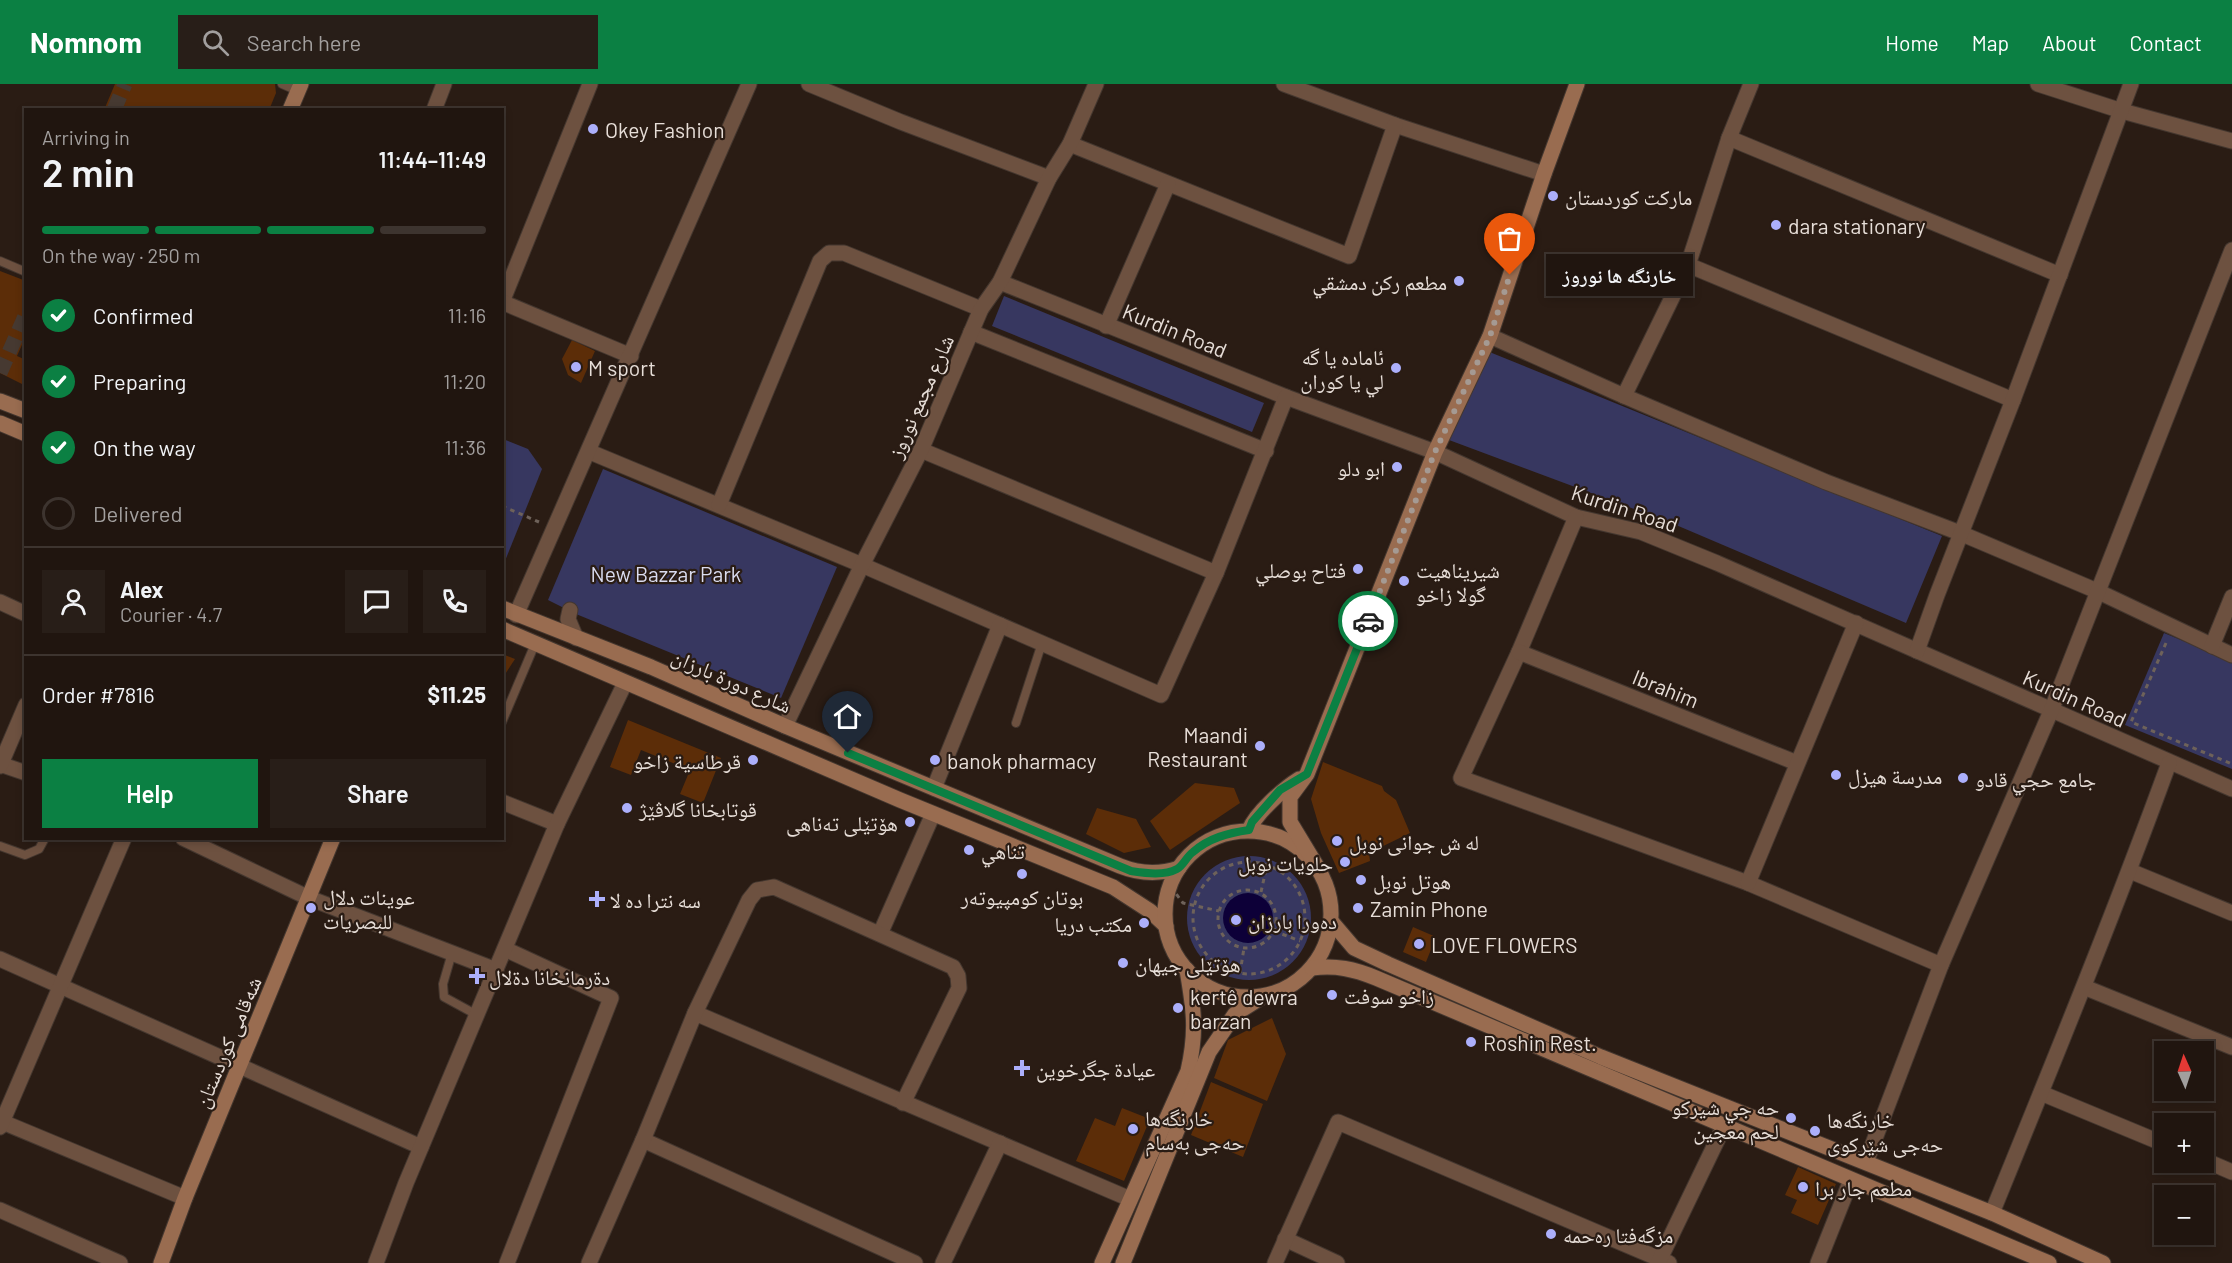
<!DOCTYPE html>
<html lang="en">
<head>
<meta charset="utf-8">
<style>
  :root { --surface:#20150f; --page:#281e18; --text:#f1f3f6; --muted:#a29f9e; --line:#3d342f; --accent:#0b8043 }
  body { margin:0; font-family:Barlow,"Noto Naskh Arabic",sans-serif; background:var(--page); color:var(--text); height:100vh; display:flex; flex-direction:column; font-size:22px; white-space:nowrap }
  * { box-sizing:border-box; margin:0 }
  p { font-size:20px; color:var(--muted) }
  .icon { flex:none; width:33px; height:33px; fill:none; stroke:currentColor; stroke-width:2; stroke-linecap:round; stroke-linejoin:round }
  .map { position:relative; flex:1; overflow:hidden }
  .details { position:absolute; left:24px; top:24px; width:480px; height:732px; display:flex; flex-direction:column; background:var(--surface); border-radius:0px; box-shadow:0 3px 9px #0003,0 0 0 2px var(--line) }
  .details>* { flex:none }
  .needle { width:39px; rotate:357deg }
  .tools { position:absolute; left:2154px; top:957px; display:grid; gap:12px }
  .tools a { display:grid; place-items:center; width:60px; height:60px; border-radius:0px; background:var(--surface); box-shadow:0 3px 9px #0003,0 0 0 2px var(--line); font-size:30px }
  .pin { position:absolute; display:grid; place-items:center; width:51px; height:51px; color:#fff; margin:-62px -26px; border-radius:50% 50% 50% 0; rotate:-45deg; box-shadow:0 0 6px #0007 }
  .pin .icon { rotate:45deg }
  .courier { position:absolute; display:grid; place-items:center; width:60px; height:60px; margin:-30px; border:4px solid #0b8043; border-radius:50%; background:#fff; color:#222; box-shadow:0 2px 8px #0007 }
  .bubble { position:absolute; height:42px; border-radius:0px; background:var(--surface); box-shadow:0 3px 9px #0003,0 0 0 2px var(--line); font-size:20px; font-weight:600; line-height:42px; text-align:center }
  .headline em { font-style:normal; font-weight:600 }
  .headline div { display:flex; flex-direction:column-reverse }
  .headline { display:flex; align-items:center; justify-content:space-between; height:102px; padding:0 18px }
  h1 { font-size:39px; font-weight:600; line-height:45px }
  .bar { display:grid; grid-template-columns:repeat(4,1fr); gap:9px 6px; align-content:center; height:72px; padding:0 18px }
  .bar i { height:8px; border-radius:4px; background:var(--line) }
  .bar .active { background:var(--accent) }
  .bar p { grid-column:span 4 }
  .line { display:flex; align-items:center; gap:15px; padding:0 18px; border-top:2px solid var(--line) }
  .line div { flex:1 }
  .round { display:grid; place-items:center; flex:none; width:63px; height:63px; border-radius:0px; background:var(--page) }
  ol { padding:0 18px; list-style:none }
  li { display:flex; align-items:center; gap:18px; height:66px }
  li p { margin-inline-start:auto }
  li .icon { padding:6px; border-radius:50%; background:var(--accent); color:#fff; stroke-width:4 }
  li:last-child { color:var(--muted) }
  li i { width:33px; height:33px; border:3px solid var(--line); border-radius:50% }
  .button { display:flex; gap:12px; margin-top:auto; padding:12px 18px }
  .button a { flex:1; height:69px; border-radius:0px; background:var(--accent); color:#fff; font-size:24px; font-weight:600; line-height:69px; text-align:center }
  .button a+a { background:var(--page); color:var(--text) }
  header { display:flex; align-items:center; gap:36px; box-sizing:border-box; height:84px; padding:0 30px; background:var(--accent); color:#fff }
  header strong { font-size:28px }
  nav { display:flex; gap:33px; margin-inline-start:auto; font-size:21px }
  .search { width:420px; height:54px; background:var(--page); display:flex; align-items:center; gap:15px; box-sizing:border-box; padding:0 21px; border-radius:0px; color:var(--muted); font-size:22px }
  .map>svg:first-child { display:block }
</style>
</head>
<body>
<header>
<strong>Nomnom</strong>
<div class="search"><svg class="icon" aria-label="search" viewBox="0 0 24 24"><circle cx="10" cy="10" r="6"/><path d="M15 15l6 6"/></svg>Search here</div>
<nav><a>Home</a><a>Map</a><a>About</a><a>Contact</a></nav>
</header>
<div class="map">
<svg width="2232" height="1179" viewBox="0 0 2232 1179">
  <rect width="100%" height="100%" fill="#2a1c14"/>
  <g fill="#373760">
    <path d="M 1004,212 L 1264,319 L 1252,348 L 992,242 Z"/>
    <path d="M 1487,267 L 1942,452 L 1906,539 L 1669,438 L 1449,356 Z"/>
    <path d="M 503,355 L 528,365 L 542,385 L 503,482 Z"/>
    <path d="M 603,385 L 837,483 L 781,614 L 576,530 L 548,516 Z"/>
    <path d="M 2164,549 L 2232,577 L 2232,685 L 2125,641 Z"/>
    <circle cx="1249" cy="834" r="62"/>
  </g>
  <circle fill="#0d0038" cx="1248" cy="834" r="25"/>
  <g fill="#5c2d08">
    <path d="M 115,0 L 275,0 L 276,9 L 269,26 L 104,26 Z"/>
    <path d="M 0,187 L 26,197 L 26,252 L 17,272 L 26,276 L 26,302 L 0,289 Z"/>
    <path d="M 572,256 L 595,267 L 581,299 L 568,291 L 562,275 Z"/>
    <path d="M 502,570 L 515,575 L 502,595 Z"/>
    <path d="M 628,636 L 721,674 L 703,719 L 680,710 L 690,686 L 641,666 L 631,691 L 610,683 Z"/>
    <path d="M 1323,678 L 1382,702 L 1384,707 L 1396,716 L 1410,749 L 1369,769 L 1370,777 L 1339,789 L 1321,749 L 1311,715 Z"/>
    <path d="M 1195,699 L 1234,704 L 1240,719 L 1170,766 L 1150,737 Z"/>
    <path d="M 1097,724 L 1136,735 L 1151,763 L 1124,769 L 1086,750 Z"/>
    <path d="M 1413,843 L 1436,853 L 1426,878 L 1403,868 Z"/>
    <path d="M 1272,934 L 1286,970 L 1267,1017 L 1214,994 L 1228,956 Z"/>
    <path d="M 1211,998 L 1263,1020 L 1243,1073 L 1191,1051 Z"/>
    <path d="M 1122,1024 L 1150,1035 L 1124,1097 L 1076,1077 L 1095,1034 L 1115,1042 Z"/>
    <path d="M 1798,1083 L 1836,1100 L 1818,1141 L 1791,1129 L 1797,1116 L 1785,1111 Z"/>
  </g>
  <g fill="none" stroke-linecap="round" stroke-linejoin="round">
    <g stroke="#463931" stroke-width="15" stroke-dasharray="15 8" stroke-linecap="butt">
      <path d="M 114,26 L 125,0"/>
      <path d="M 0,289 L 26,230"/>
    </g>
    <g stroke="#44372f" stroke-width="10">
      <g id="lane">
        <path d="M 282,0 L 298,7"/>
        <path d="M 0,177 L 26,188"/>
        <path d="M 502,638 L 535,560"/>
        <path d="M 1016,639 L 1042,559"/>
        <path d="M 0,762 L 25,771 L 39,765 L 45,754"/>
        <path d="M 452,869 L 443,900 L 444,913 L 477,931"/>
      </g>
    </g>
    <g stroke="#44372f" stroke-width="17">
      <g id="street">
        <path d="M 809,0 L 901,38 L 1049,94"/>
        <path d="M 1284,0 L 1395,41 L 1544,90"/>
        <path d="M 2038,0 L 2122,27 L 2232,57"/>
        <path d="M 434,26 L 444,0"/>
        <path d="M 1729,54 L 2060,191"/>
        <path d="M 1070,60 L 1349,172 L 1395,41"/>
        <path d="M 1688,181 L 2013,316"/>
        <path d="M 1000,198 L 1286,313 L 1435,368 L 1576,433 L 1641,448 L 1717,479 L 2232,705"/>
        <path d="M 502,218 L 590,0"/>
        <path d="M 502,218 L 631,272"/>
        <path d="M 1106,242 L 1168,100"/>
        <path d="M 971,248 L 1266,367"/>
        <path d="M 1490,252 L 1624,312 L 1826,398 L 1960,449 L 2097,507 L 2232,571"/>
        <path d="M 1624,312 L 1688,181 L 1729,54 L 1751,0"/>
        <path d="M 921,366 L 1216,489"/>
        <path d="M 590,368 L 862,481 L 1161,611 L 1216,489 L 1286,313"/>
        <path d="M 719,421 L 820,177 L 829,169 L 844,169 L 981,225"/>
        <path d="M 1576,433 L 1519,568 L 1461,694 L 1748,799 L 1941,881"/>
        <path d="M 0,518 L 26,530"/>
        <path d="M 570,526 L 568,535 L 576,554"/>
        <path d="M 516,531 L 749,0"/>
        <path d="M 2212,562 L 2232,513"/>
        <path d="M 1917,567 L 1937,511 L 2013,316 L 2131,0"/>
        <path d="M 1519,568 L 1797,679"/>
        <path d="M 785,642 L 862,481 L 921,366 L 981,225 L 1000,198 L 1049,94 L 1070,60 L 1096,0"/>
        <path d="M 0,680 L 26,689"/>
        <path d="M 0,682 L 26,621"/>
        <path d="M 934,704 L 1000,541"/>
        <path d="M 502,718 L 557,740"/>
        <path d="M 183,754 L 309,814 L 496,886"/>
        <path d="M 2130,787 L 2232,829"/>
        <path d="M 1748,799 L 1856,539"/>
        <path d="M 880,850 L 933,730"/>
        <path d="M 505,865 L 611,914 L 507,1179"/>
        <path d="M 0,875 L 421,1063"/>
        <path d="M 2084,903 L 2232,963"/>
        <path d="M 695,929 L 1130,1115"/>
        <path d="M 2041,1009 L 2164,1060"/>
        <path d="M 0,1037 L 185,1114"/>
        <path d="M 0,1043 L 124,754"/>
        <path d="M 643,1056 L 915,1179"/>
        <path d="M 2204,1076 L 2232,1088"/>
        <path d="M 1866,1078 L 1941,881 L 2051,627 L 2232,166"/>
        <path d="M 0,1126 L 120,1179"/>
        <path d="M 1992,1129 C 2053,979 2114,830 2169,679"/>
        <path d="M 1285,1155 L 1337,1179"/>
        <path d="M 376,1179 L 406,1099 L 557,740 L 625,599"/>
        <path d="M 589,1179 L 643,1056 L 695,929 L 749,816 L 757,806 L 774,803 L 953,883 L 958,892 L 959,904 L 903,1019"/>
        <path d="M 943,1179 L 1000,1059"/>
        <path d="M 1275,1179 L 1338,1038 L 1669,1179"/>
        <path d="M 1658,1179 L 1724,1042"/>
        <path d="M 1818,1179 L 1851,1096"/>
      </g>
    </g>
    <g stroke="#44372f" stroke-width="17">
      <g id="secondary">
        <path d="M 290,26 L 301,0"/>
        <path d="M 0,317 L 26,327"/>
        <path d="M 0,339 L 26,350"/>
        <path d="M 502,524 L 651,583 L 785,642 L 1120,782 C 1140,790 1158,791 1179,784"/>
        <path d="M 502,545 L 900,716 L 1113,803 L 1150,827 L 1166,842"/>
        <path d="M 1249,746 C 1256,729 1283,705 1299,695"/>
        <circle cx="1248" cy="830" r="83"/>
        <path d="M 1316,781 L 1290,738 L 1290,713 L 1307,690 L 1435,368 L 1490,252 L 1544,90 L 1577,0"/>
        <path d="M 1331,837 L 1354,864 L 1388,880 L 1601,973 L 1992,1129 L 2103,1179"/>
        <path d="M 1312,884 C 1336,881 1354,885 1376,894 L 2049,1179"/>
        <path d="M 161,1179 L 185,1114 L 333,754"/>
        <path d="M 1102,1179 L 1188,987 C 1197,948 1194,926 1187,886"/>
        <path d="M 1123,1179 L 1209,968 L 1235,930 L 1262,913"/>
      </g>
    </g>
    <g stroke="#6e625a" stroke-width="3" stroke-dasharray="4.5 4.5" stroke-linecap="butt">
      <path d="M 502,422 L 539,438"/>
      <path d="M 2166,559 L 2131,638 L 2232,680"/>
      <circle cx="1249" cy="834" r="56"/>
      <path d="M 1171,803 L 1183,819 L 1219,827"/>
      <circle cx="1247" cy="835" r="29"/>
      <path d="M 1261,808 L 1267,781"/>
      <path d="M 1274,847 L 1300,857"/>
      <path d="M 1240,889 L 1244,864"/>
    </g>
    <use href="#lane" stroke="#6d5140" stroke-width="8"/>
    <use href="#street" stroke="#6d5140" stroke-width="15"/>
    <use href="#secondary" stroke="#996c50" stroke-width="15"/>
  </g>
  <g fill="none" stroke-linecap="round" stroke-linejoin="round">
    <path stroke="#a59a93" stroke-width="6" stroke-dasharray="0 10.8" d="M 1368,537 L 1435,368 L 1490,252 L 1510,191"/>
    <path stroke="#0b8043" stroke-width="8" d="M 848,669 L 1131,787 C 1145,789 1164,792 1177,785 C 1183,782 1187,772 1193,768 C 1209,754 1228,749 1249,746 L 1252,738 L 1280,706 L 1307,690 L 1368,537"/>
  </g>
  <g fill="#acaffb" stroke="#2a1c14" stroke-width="2">
    <circle cx="593" cy="45" r="6"/>
    <circle cx="1553" cy="112" r="6"/>
    <circle cx="1776" cy="141" r="6"/>
    <circle cx="1459" cy="197" r="6"/>
    <circle cx="576" cy="283" r="6"/>
    <circle cx="1396" cy="284" r="6"/>
    <circle cx="1397" cy="383" r="6"/>
    <circle cx="1358" cy="485" r="6"/>
    <circle cx="1404" cy="497" r="6"/>
    <circle cx="1260" cy="662" r="6"/>
    <circle cx="753" cy="676" r="6"/>
    <circle cx="935" cy="676" r="6"/>
    <circle cx="1836" cy="691" r="6"/>
    <circle cx="1963" cy="694" r="6"/>
    <circle cx="627" cy="724" r="6"/>
    <circle cx="910" cy="738" r="6"/>
    <circle cx="1337" cy="757" r="6"/>
    <circle cx="969" cy="766" r="6"/>
    <circle cx="1345" cy="778" r="6"/>
    <circle cx="1022" cy="790" r="6"/>
    <circle cx="1361" cy="796" r="6"/>
    <path d="M594 806h6v6h6v6h-6v6h-6v-6h-6v-6h6z"/>
    <circle cx="311" cy="824" r="6"/>
    <circle cx="1358" cy="824" r="6"/>
    <circle cx="1236" cy="836" r="6"/>
    <circle cx="1144" cy="839" r="6"/>
    <circle cx="1419" cy="860" r="6"/>
    <circle cx="1123" cy="879" r="6"/>
    <path d="M474 883h6v6h6v6h-6v6h-6v-6h-6v-6h6z"/>
    <circle cx="1332" cy="911" r="6"/>
    <circle cx="1178" cy="924" r="6"/>
    <circle cx="1471" cy="958" r="6"/>
    <path d="M1019 975h6v6h6v6h-6v6h-6v-6h-6v-6h6z"/>
    <circle cx="1791" cy="1034" r="6"/>
    <circle cx="1133" cy="1045" r="6"/>
    <circle cx="1815" cy="1047" r="6"/>
    <circle cx="1803" cy="1103" r="6"/>
    <circle cx="1551" cy="1150" r="6"/>
  </g>
  <g text-anchor="middle" dominant-baseline="central" stroke-width="4.5" stroke-linejoin="round" paint-order="stroke">
    <g font-size="21" fill="#e7ded8" stroke="#2a1c14" text-anchor="start">
      <text x="605" y="45">Okey Fashion</text>
      <text x="1565" y="112">ماركت كوردستان</text>
      <text x="1788" y="141">dara stationary</text>
      <text x="1447" y="197" text-anchor="end">مطعم ركن دمشقي</text>
      <text x="1384" y="272" text-anchor="end">ئاماده يا گه<tspan x="1384" dy="24">لي يا كوران</tspan></text>
      <text x="588" y="283">M sport</text>
      <text x="1385" y="383" text-anchor="end">ابو دلو</text>
      <text x="1346" y="485" text-anchor="end">فتاح بوصلي</text>
      <text x="1416" y="485">شيريناهيت<tspan x="1416" dy="24">گولا زاخو</tspan></text>
      <text x="1248" y="650" text-anchor="end">Maandi<tspan x="1248" dy="24">Restaurant</tspan></text>
      <text x="741" y="676" text-anchor="end">قرطاسية زاخو</text>
      <text x="947" y="676">banok pharmacy</text>
      <text x="1848" y="691">مدرسة هيزل</text>
      <text x="1975" y="694">جامع حجي قادو</text>
      <text x="639" y="724">قوتابخانا گلاڤێژ</text>
      <text x="898" y="738" text-anchor="end">هۆتێلی تەناهی</text>
      <text x="1349" y="757">له ش جوانى نوبل</text>
      <text x="981" y="766">تناهي</text>
      <text x="1333" y="778" text-anchor="end">حلويات نوبل</text>
      <text x="1373" y="796">هوتل نوبل</text>
      <text x="323" y="812">عوينات دلال<tspan x="323" dy="24">للبصريات</tspan></text>
      <text x="1022" y="812" text-anchor="middle">بوتان كومپیوتەر</text>
      <text x="610" y="815">سه نترا ده لا</text>
      <text x="1370" y="824">Zamin Phone</text>
      <text x="1248" y="836">دەورا بارزان</text>
      <text x="1132" y="839" text-anchor="end">مكتب دريا</text>
      <text x="1431" y="860">LOVE FLOWERS</text>
      <text x="1135" y="879">هۆتێلی جیهان</text>
      <text x="489" y="892">دةرمانخانا دةلال</text>
      <text x="1344" y="911">زاخو سوفت</text>
      <text x="1190" y="912">kertê dewra<tspan x="1190" dy="24">barzan</tspan></text>
      <text x="1483" y="958">Roshin Rest.</text>
      <text x="1036" y="984">عيادة جگرخوين</text>
      <text x="1779" y="1022" text-anchor="end">حه جي شيركو<tspan x="1779" dy="24">لحم معجين</tspan></text>
      <text x="1145" y="1033">خارنگەها<tspan x="1145" dy="24">حەجى بەسام</tspan></text>
      <text x="1827" y="1035">خارنگەها<tspan x="1827" dy="24">حەجى شێركوى</tspan></text>
      <text x="1815" y="1103">مطعم جار برا</text>
      <text x="1563" y="1150">مزگەفتا رەحمە</text>
    </g>
    <g font-size="21" fill="#e7ded8" stroke="#2a1c14">
      <text transform="translate(1175 246) rotate(22)">Kurdin Road</text>
      <text transform="translate(920 312) rotate(-66)">شارع مجمع نوروز</text>
      <text transform="translate(1625 424) rotate(18)">Kurdin Road</text>
      <text transform="translate(732 596) rotate(24)">شارع دورة بارزان</text>
      <text transform="translate(1666 604) rotate(22)">Ibrahim</text>
      <text transform="translate(2075 614) rotate(24)">Kurdin Road</text>
      <text transform="translate(227 958) rotate(-67)">شەقامی کوردستان</text>
    </g>
    <g font-size="21" fill="#dadcf0" stroke="#2a1c14">
      <text x="666" y="489">New Bazzar Park</text>
    </g>
  </g>
</svg>
<div class="tools">
<a><svg class="needle" viewBox="-14 -14 28 28"><path d="M0-13l5 13h-10z" fill="#e53935"/><path d="M0 13l5-13h-10z" fill="#a29f9e"/></svg></a>
<a>+</a>
<a>−</a>
</div>
<div class="pin" style="left:1510px;top:191px;background:#ea580c"><svg class="icon" aria-label="bag" viewBox="0 0 24 24"><path d="M5 8h14l-1 12H6zM9 8a3 3 0 0 1 6 0"/></svg></div>
<div class="pin" style="left:848px;top:669px;background:#1f2937"><svg class="icon" aria-label="home" viewBox="0 0 24 24"><path d="M3 11l9-7 9 7M6 9v11h12V9"/></svg></div>
<div class="courier" style="left:1368px;top:537px"><svg class="icon" aria-label="car" viewBox="0 0 24 24"><path d="M5 17H2v-5l4-1 3-4h7l3 4 3 1v5h-3M9 17h6M6 11h13"/><circle cx="7" cy="17" r="2"/><circle cx="17" cy="17" r="2"/></svg></div>
<div class="bubble" style="left:1546px;top:170px;width:147px">خارنگه ها نوروز</div>
<section class="details">
<div class="headline"><div><h1>2 min</h1><p>Arriving in</p></div><em>11:44–11:49</em></div>
<div class="bar"><i class="active"></i><i class="active"></i><i class="active"></i><i></i><p>On the way · 250 m</p></div>
<ol>
<li><svg class="icon" aria-label="check" viewBox="0 0 24 24"><path d="M5 12l5 5 9-10"/></svg>Confirmed<p>11:16</p></li>
<li><svg class="icon" aria-label="check" viewBox="0 0 24 24"><path d="M5 12l5 5 9-10"/></svg>Preparing<p>11:20</p></li>
<li><svg class="icon" aria-label="check" viewBox="0 0 24 24"><path d="M5 12l5 5 9-10"/></svg>On the way<p>11:36</p></li>
<li><i></i>Delivered</li>
</ol>
<div class="line" style="height:108px"><a class="round"><svg class="icon" aria-label="person" viewBox="0 0 24 24"><circle cx="12" cy="8" r="4"/><path d="M4 21q1-7 8-7t8 7"/></svg></a><div><b>Alex</b><p>Courier · 4.7</p></div><a class="round"><svg class="icon" aria-label="chat" viewBox="0 0 24 24"><path d="M4 5h16v11H9l-5 4z"/></svg></a><a class="round"><svg class="icon" aria-label="phone" viewBox="0 0 24 24"><path d="M5 4h4l2 5-3 2q2 4 5 5l2-3 5 2v4C11 20 4 13 5 4z"/></svg></a></div>
<div class="line" style="height:78px"><div>Order #7816</div><b>$11.25</b></div>
<div class="button"><a>Help</a><a>Share</a></div>
</section>
</div>
</body>
</html>
